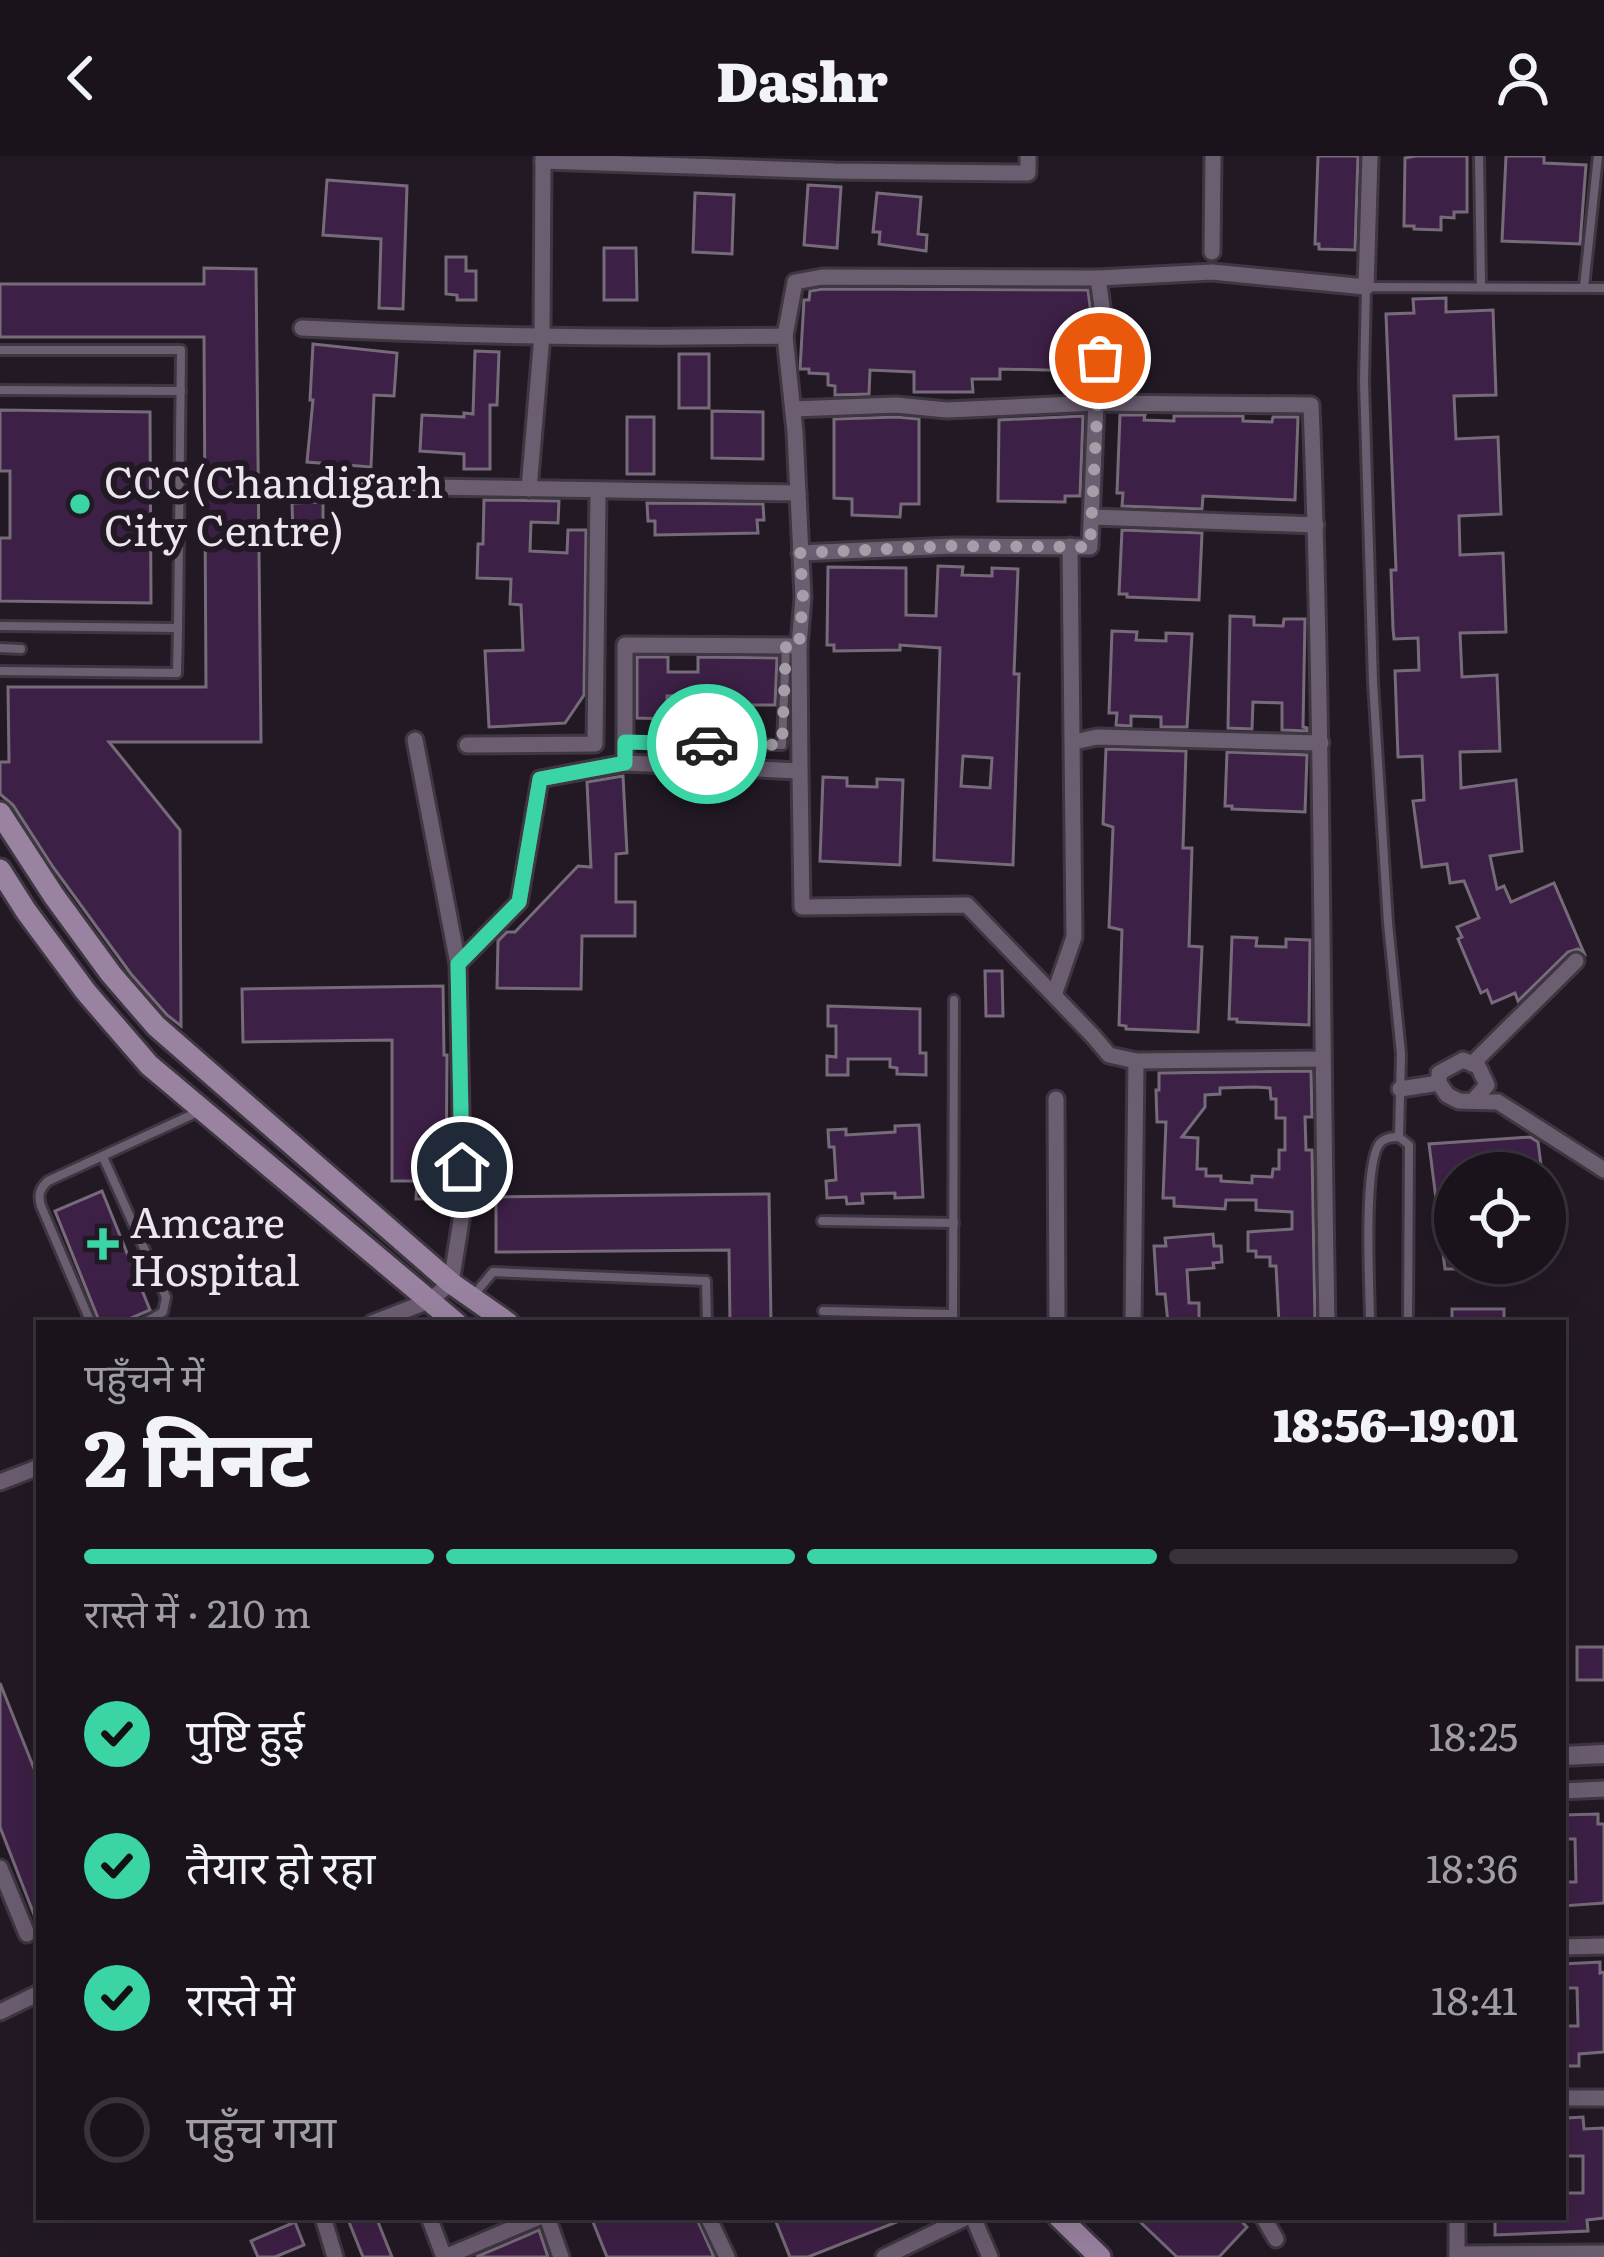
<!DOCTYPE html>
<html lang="hi">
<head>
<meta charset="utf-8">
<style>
  :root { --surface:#1a131c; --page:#231c25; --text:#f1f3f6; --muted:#9f9ea3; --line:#38323b; --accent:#3ad4a5 }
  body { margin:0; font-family:Literata,"Noto Sans Devanagari",serif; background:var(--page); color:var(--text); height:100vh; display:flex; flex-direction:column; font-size:45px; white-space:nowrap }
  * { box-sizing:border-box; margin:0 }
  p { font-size:39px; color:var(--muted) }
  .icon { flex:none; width:66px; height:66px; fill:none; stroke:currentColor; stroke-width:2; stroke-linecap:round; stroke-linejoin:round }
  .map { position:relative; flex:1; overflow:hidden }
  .panel { position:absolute; left:36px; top:1164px; width:1530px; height:900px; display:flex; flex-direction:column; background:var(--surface); border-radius:0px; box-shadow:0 12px 48px #0002,0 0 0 3px var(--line) }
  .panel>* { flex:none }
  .fabs { position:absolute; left:1434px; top:996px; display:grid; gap:24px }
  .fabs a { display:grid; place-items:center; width:132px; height:132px; border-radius:50%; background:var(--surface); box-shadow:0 12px 48px #0002,0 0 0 3px var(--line); font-size:60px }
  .pin { position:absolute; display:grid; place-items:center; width:102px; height:102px; color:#fff; margin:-51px; border:6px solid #fff; border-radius:50%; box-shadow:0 3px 12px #0007 }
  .courier { position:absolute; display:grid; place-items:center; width:120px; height:120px; margin:-60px; border:9px solid #3ad4a5; border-radius:50%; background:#fff; color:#222; box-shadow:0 3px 15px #0007 }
  .headline em { font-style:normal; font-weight:800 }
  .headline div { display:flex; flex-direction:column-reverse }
  .headline { display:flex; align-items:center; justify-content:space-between; height:204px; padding:0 48px }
  h1 { font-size:78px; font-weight:800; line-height:90px }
  .bar { display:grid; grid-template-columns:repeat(4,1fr); gap:18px 12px; align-content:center; height:144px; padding:0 48px }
  .bar i { height:15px; border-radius:9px; background:var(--line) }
  .bar .selected { background:var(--accent) }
  .bar p { grid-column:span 4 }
  ol { padding:0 48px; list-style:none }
  li { display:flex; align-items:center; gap:36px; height:132px }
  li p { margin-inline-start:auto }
  li .icon { padding:12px; border-radius:50%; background:var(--accent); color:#111; stroke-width:4 }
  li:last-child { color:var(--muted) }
  li i { width:66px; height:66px; border:6px solid var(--line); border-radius:50% }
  header { display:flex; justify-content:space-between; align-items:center; height:156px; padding:0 48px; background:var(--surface); font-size:54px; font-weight:800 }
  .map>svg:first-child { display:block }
</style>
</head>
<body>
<header><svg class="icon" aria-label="back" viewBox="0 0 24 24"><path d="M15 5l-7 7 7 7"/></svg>Dashr<svg class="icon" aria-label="person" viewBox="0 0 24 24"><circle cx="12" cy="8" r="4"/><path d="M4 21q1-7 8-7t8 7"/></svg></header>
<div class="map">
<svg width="1604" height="2101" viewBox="0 0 1604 2101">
  <rect width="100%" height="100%" fill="#221925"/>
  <g fill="#3d2046" stroke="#766b79" stroke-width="3" fill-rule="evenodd">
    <path d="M 1318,0 L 1358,0 L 1355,94 L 1319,93 L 1319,88 L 1315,88 Z"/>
    <path d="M 1416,0 L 1467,0 L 1467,56 L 1454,56 L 1454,62 L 1441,61 L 1441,74 L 1414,73 L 1414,70 L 1404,70 L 1405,2 Z"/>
    <path d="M 1506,0 L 1544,0 L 1544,7 L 1586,9 L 1580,88 L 1502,85 Z"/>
    <path d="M 327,24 L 407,30 L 403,153 L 379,152 L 381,83 L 323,79 Z"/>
    <path d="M 808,29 L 841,31 L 837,92 L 804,89 Z"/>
    <path d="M 695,37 L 734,39 L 732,98 L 693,96 Z"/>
    <path d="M 877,37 L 921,41 L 918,78 L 927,79 L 926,95 L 879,88 L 880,76 L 873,76 Z"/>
    <path d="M 604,92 L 636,92 L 637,144 L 604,144 Z"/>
    <path d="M 446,101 L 466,101 L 466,115 L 476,115 L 476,144 L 457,144 L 457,139 L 446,138 Z"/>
    <path d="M 204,112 L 256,113 L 261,586 L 109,586 L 180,674 L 181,870 L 167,859 L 131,818 L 53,711 L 13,649 L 0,638 L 0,606 L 9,606 L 8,531 L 206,531 L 204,181 L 0,181 L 0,128 L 204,128 Z"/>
    <path d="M 823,133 L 1088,134 L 1091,158 L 1087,215 L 1000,213 L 1000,223 L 972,223 L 973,236 L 914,236 L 914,216 L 870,214 L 869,238 L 835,239 L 835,230 L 828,229 L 828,218 L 809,217 L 809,213 L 800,213 L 804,144 L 809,144 L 810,135 Z"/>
    <path d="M 1446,142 L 1446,156 L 1493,154 L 1496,239 L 1454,240 L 1456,283 L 1498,281 L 1501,358 L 1459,360 L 1460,399 L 1503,397 L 1506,476 L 1460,477 L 1462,521 L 1497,519 L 1500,595 L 1460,596 L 1461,632 L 1516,624 L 1522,695 L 1490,700 L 1497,733 L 1504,730 L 1511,746 L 1554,727 L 1584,797 L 1578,793 L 1568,796 L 1518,845 L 1515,837 L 1492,847 L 1487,834 L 1481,837 L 1458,783 L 1462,781 L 1457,771 L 1479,762 L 1464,725 L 1450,727 L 1447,708 L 1422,711 L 1413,645 L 1424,644 L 1422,600 L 1398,601 L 1395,515 L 1419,514 L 1418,482 L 1394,483 L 1393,473 L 1391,414 L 1396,414 L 1386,158 L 1414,157 L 1413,143 Z"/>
    <path d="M 313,188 L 397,197 L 394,240 L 374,239 L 371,311 L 307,306 L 313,244 L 310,244 Z"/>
    <path d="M 475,195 L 499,196 L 497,249 L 490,249 L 490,313 L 464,313 L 464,298 L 420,295 L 422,259 L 464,261 L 464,257 L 473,258 Z"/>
    <rect x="679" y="198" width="30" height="54"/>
    <path d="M 0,254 L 150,256 L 151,447 L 0,445 L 0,382 L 10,382 L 10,315 L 0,315 Z"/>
    <path d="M 712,255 L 763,256 L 763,303 L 712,302 Z"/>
    <path d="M 1120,259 L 1145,259 L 1144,264 L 1174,265 L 1174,260 L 1243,260 L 1243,265 L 1272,266 L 1273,261 L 1298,261 L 1295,344 L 1203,340 L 1202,353 L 1122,350 L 1123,337 L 1117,337 Z"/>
    <path d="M 1083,260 L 1080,340 L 1065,340 L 1065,346 L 998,345 L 999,264 Z"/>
    <rect x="627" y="261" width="27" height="57"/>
    <path d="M 896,261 L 919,263 L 919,348 L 901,348 L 900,361 L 852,359 L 852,343 L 834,342 L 834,263 Z"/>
    <path d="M 484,344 L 559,345 L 558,367 L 531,366 L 530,395 L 567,397 L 568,374 L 586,374 L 584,539 L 565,567 L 489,571 L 485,495 L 523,494 L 521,449 L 510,448 L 511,423 L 477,422 L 478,388 L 483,388 Z"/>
    <path d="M 323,346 L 323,376 L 293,377 L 292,347 Z"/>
    <path d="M 647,347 L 763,348 L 764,364 L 757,364 L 758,377 L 655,379 L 655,365 L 648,365 Z"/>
    <path d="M 1122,374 L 1202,377 L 1199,444 L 1127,441 L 1127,438 L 1119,438 Z"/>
    <path d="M 938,410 L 963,411 L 962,419 L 992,420 L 992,412 L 1018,413 L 1014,518 L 1019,518 L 1013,709 L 934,704 L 940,492 L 900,489 L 900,494 L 834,495 L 834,489 L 827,489 L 828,411 L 906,412 L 906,459 L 936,460 ZM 963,600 L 992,602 L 990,632 L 961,630 Z"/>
    <path d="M 1230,460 L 1254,461 L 1254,469 L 1283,470 L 1284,463 L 1305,463 L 1303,571 L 1307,572 L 1307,575 L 1282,574 L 1282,547 L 1253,546 L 1252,573 L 1228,572 Z"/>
    <path d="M 1112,475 L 1137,476 L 1136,484 L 1166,485 L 1166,477 L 1192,478 L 1187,571 L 1161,571 L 1161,561 L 1131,560 L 1131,570 L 1116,569 L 1117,557 L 1109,557 Z"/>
    <path d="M 637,501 L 668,501 L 668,516 L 698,516 L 698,501 L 777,502 L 775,549 L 733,549 L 733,556 L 698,556 L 698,539 L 667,540 L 667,563 L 637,562 Z"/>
    <path d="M 1106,593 L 1186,595 L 1183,692 L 1192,692 L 1189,790 L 1202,791 L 1198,876 L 1126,873 L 1126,870 L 1119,869 L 1122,774 L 1109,771 L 1113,671 L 1103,668 Z"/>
    <path d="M 1227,596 L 1307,599 L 1305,656 L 1232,653 L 1232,650 L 1225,650 Z"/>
    <path d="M 623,620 L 627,697 L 616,698 L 616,746 L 635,746 L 635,780 L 582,780 L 581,833 L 497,832 L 498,785 L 507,776 L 515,776 L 578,710 L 591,711 L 587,626 Z"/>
    <path d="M 823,621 L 847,622 L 847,630 L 877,631 L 877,623 L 903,624 L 900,709 L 820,705 Z"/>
    <path d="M 1232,781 L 1257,782 L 1256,790 L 1286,791 L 1286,783 L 1310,784 L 1309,869 L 1237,866 L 1237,863 L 1229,863 Z"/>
    <path d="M 985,815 L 1002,815 L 1003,860 L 986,860 Z"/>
    <path d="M 443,830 L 444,899 L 447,899 L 446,1043 L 416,1043 L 417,1025 L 392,1025 L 392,884 L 243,886 L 242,833 Z"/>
    <path d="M 828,850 L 920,853 L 920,897 L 926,897 L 926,919 L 897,918 L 897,912 L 890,911 L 890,903 L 848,903 L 848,919 L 827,919 L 827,900 L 836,901 L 836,870 L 828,870 Z"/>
    <path d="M 1311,915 L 1312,961 L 1305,961 L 1306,994 L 1312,994 L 1315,1167 L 1279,1167 L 1276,1110 L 1270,1110 L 1270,1101 L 1256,1101 L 1256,1095 L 1248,1095 L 1248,1076 L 1292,1073 L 1292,1056 L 1256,1054 L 1256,1044 L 1226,1044 L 1225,1053 L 1174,1050 L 1174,1042 L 1163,1042 L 1166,966 L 1157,966 L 1156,934 L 1159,934 L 1159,917 ZM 1255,931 L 1270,932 L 1271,943 L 1276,943 L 1276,962 L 1285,962 L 1285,994 L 1279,994 L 1279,1013 L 1273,1013 L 1272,1021 L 1252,1020 L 1252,1027 L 1221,1025 L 1221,1020 L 1206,1020 L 1206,1013 L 1197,1013 L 1198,982 L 1182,981 L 1205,951 L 1205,939 L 1220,938 L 1220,932 Z"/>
    <path d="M 919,969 L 923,1041 L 895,1042 L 895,1037 L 862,1038 L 863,1047 L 847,1048 L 846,1041 L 827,1042 L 826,1025 L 836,1024 L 834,991 L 829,991 L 828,974 L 846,973 L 846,979 L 895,976 L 895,970 Z"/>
    <path d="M 1530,981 L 1538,986 L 1542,1017 L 1455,1017 L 1455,1113 L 1445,1113 L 1429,988 Z"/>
    <path d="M 102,1035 L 150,1154 L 120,1167 L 100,1167 L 55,1055 Z"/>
    <path d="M 769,1038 L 771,1167 L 730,1167 L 729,1094 L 496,1096 L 496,1041 Z"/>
    <path d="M 1213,1078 L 1214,1090 L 1221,1090 L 1222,1106 L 1213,1107 L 1214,1112 L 1187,1114 L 1189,1147 L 1199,1147 L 1199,1167 L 1168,1167 L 1165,1138 L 1157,1138 L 1154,1090 L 1166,1090 L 1165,1082 Z"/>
    <rect x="1452" y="1153" width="52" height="14"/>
    <rect x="1577" y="1491" width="27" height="33"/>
    <path d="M 0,1527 L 39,1625 L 38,1769 L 0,1671 Z"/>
    <path d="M 1598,1658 L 1598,1668 L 1604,1668 L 1604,1747 L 1563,1750 L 1563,1726 L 1576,1726 L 1575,1683 L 1563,1683 L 1563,1659 Z"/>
    <path d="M 1600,1806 L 1600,1817 L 1604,1816 L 1604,1896 L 1579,1898 L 1579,1910 L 1563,1910 L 1563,1870 L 1578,1870 L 1577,1832 L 1563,1832 L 1563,1808 Z"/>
    <path d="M 1583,1961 L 1584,1973 L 1604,1972 L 1604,2062 L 1587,2064 L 1588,2075 L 1495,2079 L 1495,2061 L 1563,2061 L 1563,2037 L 1583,2037 L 1583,2000 L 1563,2000 L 1563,1969 L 1567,1969 L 1567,1962 Z"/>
    <path d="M 347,2061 L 376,2061 L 392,2101 L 363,2101 Z"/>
    <path d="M 591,2061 L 696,2061 L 714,2101 L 607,2101 Z"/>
    <path d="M 774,2061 L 907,2061 L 907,2062 L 808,2101 L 790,2101 Z"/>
    <path d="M 1135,2061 L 1237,2061 L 1247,2071 L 1219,2101 L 1177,2101 Z"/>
    <path d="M 295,2066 L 304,2089 L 275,2101 L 258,2101 L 251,2085 Z"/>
    <path d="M 539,2074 L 548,2101 L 476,2101 L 530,2078 Z"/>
  </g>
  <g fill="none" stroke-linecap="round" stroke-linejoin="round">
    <g stroke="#3e3641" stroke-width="14">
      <g id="service">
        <path d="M 1479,0 L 1481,130"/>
        <path d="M 1584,131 L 1598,0"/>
        <path d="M 0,194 L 181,194 L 178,472 L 0,470"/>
        <path d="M 0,234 L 181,235"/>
        <path d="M 0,492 L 21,493"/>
        <path d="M 0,515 L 177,517 L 178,472"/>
        <path d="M 626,586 L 782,589 L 786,490"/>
        <path d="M 1399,981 L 1401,898 L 1388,767 L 1373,526 L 1364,225 L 1366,131 L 1604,132"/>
        <path d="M 103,1001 L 166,1141 L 163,1156 L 144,1167"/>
        <path d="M 822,1065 L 954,1067"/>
        <path d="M 473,1140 L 493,1116 L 706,1125 L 707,1167"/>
        <path d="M 823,1155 L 953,1158"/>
        <path d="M 91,1167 L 41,1050 C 38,1040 39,1033 48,1025 L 200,955"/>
        <path d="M 953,1167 L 954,844"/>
        <path d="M 1370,1167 C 1370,1136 1362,1003 1381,986 C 1387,981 1393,981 1399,981 L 1409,989 L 1408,1167"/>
      </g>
    </g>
    <g stroke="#3e3641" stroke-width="21">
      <g id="minor">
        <path d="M 543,5 L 834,15 L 1028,17 L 1028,0"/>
        <path d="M 1212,96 L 1213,0"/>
        <path d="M 1098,122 L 1212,116 L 1366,131 L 1370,0"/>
        <path d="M 302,172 C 463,180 624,183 785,180 L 795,276 L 803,441 L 799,490 L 800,615 L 625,607 L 540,623 L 519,746 L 458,808"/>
        <path d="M 785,180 L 795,126 L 822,121 L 1098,122 L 1103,158 L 1096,247 L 947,254 L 896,249 L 793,253"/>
        <path d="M 303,329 L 798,337"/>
        <path d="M 529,333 L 542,179 L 543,0"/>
        <path d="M 1093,361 L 1316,369"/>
        <path d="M 800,397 L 953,390 L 1090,391 L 1096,247 L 1311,249 C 1323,555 1321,861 1327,1167"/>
        <path d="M 1074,586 L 1097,581 L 1321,587"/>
        <path d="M 467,589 L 595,588 L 598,335"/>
        <path d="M 625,607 L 625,489 L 799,490"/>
        <path d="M 800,615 L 802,751 L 967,749 L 1093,880 L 1109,899 L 1136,905 L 1133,1167"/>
        <path d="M 1054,839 L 1074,781 L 1070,390"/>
        <path d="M 1136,905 L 1322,903"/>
        <path d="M 1472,908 L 1576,805"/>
        <path d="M 1400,933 L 1439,927"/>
        <path d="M 1056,943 L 1057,1167"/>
        <path d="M 1474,944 L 1487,929 L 1478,910 L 1463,904 L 1439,917 L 1439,927 L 1447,939 L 1459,945 L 1498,946 L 1604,1014"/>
        <path d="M 372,1167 L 429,1145 L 451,1127 L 463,1052 L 458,808 L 415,584"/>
        <path d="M 0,1326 L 39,1311"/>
        <path d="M 1563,1635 L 1604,1633"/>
        <path d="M 0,1712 L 27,1778"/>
        <path d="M 1563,1791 L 1604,1790"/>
        <path d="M 0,1856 L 39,1837"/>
        <path d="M 1563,1942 L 1604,1942"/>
        <path d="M 323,2061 L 335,2101"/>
        <path d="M 429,2061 L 444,2101"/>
        <path d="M 547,2061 L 561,2101"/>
        <path d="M 708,2061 L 727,2101"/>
        <path d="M 973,2061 L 990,2101"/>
        <path d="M 1263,2061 L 1276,2083"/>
        <path d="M 1457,2098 L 1604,2097"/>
        <path d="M 445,2101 L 539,2061"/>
        <path d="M 884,2101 L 967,2061"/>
        <path d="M 1457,2101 L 1457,2061"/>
      </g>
    </g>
    <g stroke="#3e3641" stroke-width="24">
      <path id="tertiary" d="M 1563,1600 L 1604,1598"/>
    </g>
    <g stroke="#3e3641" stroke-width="27">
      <g id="secondary">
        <path d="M 0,657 L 54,740 L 111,818 L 156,870 L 451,1127 L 508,1167"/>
        <path d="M 0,714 L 26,755 L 86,836 L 149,909 L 456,1167"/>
        <path d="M 1059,2061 L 1100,2101"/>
      </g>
    </g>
    <use href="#service" stroke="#6c5e71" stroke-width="8"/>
    <use href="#minor" stroke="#6c5e71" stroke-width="15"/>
    <use href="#tertiary" stroke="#6c5e71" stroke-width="18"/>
    <use href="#secondary" stroke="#9a83a1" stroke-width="21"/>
  </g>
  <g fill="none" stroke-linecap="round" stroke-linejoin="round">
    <path stroke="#a59ea8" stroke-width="12" stroke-dasharray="0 21.6" d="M 707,588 L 782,589 L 786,490 L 799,490 L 803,441 L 800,397 L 953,390 L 1090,391 L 1100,202"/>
    <path stroke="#3ad4a5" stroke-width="15" d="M 462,1011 L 458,808 L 519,746 L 540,623 L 625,607 L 625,586 L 707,588"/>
  </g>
  <g fill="#3ad4a5" stroke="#221925" stroke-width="4.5">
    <circle cx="80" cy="348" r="12"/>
    <path d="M97 1070h12v12h12v12h-12v12h-12v-12h-12v-12h12z"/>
  </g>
  <g text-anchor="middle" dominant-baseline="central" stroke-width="12" stroke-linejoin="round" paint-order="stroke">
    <g font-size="42" fill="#ece6ee" stroke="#221925" text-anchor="start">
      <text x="104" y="324">CCC(Chandigarh<tspan x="104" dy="48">City Centre)</tspan></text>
      <text x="130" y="1064">Amcare<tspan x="130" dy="48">Hospital</tspan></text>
    </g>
  </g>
</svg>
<div class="fabs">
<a><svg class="icon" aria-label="locate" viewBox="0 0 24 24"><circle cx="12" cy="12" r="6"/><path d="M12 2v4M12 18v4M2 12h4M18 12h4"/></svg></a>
</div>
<div class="pin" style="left:1100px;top:202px;background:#ea580c"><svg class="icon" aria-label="bag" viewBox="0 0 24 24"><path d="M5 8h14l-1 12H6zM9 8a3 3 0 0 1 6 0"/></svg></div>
<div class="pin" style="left:462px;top:1011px;background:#1f2937"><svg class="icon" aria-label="home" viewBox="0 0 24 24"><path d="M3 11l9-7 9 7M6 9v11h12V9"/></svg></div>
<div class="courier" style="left:707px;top:588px"><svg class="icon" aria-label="car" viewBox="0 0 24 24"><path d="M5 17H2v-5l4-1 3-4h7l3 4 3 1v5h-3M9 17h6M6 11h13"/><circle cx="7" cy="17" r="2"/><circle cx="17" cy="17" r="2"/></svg></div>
<section class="panel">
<div class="headline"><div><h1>2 मिनट</h1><p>पहुँचने में</p></div><em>18:56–19:01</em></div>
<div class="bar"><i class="selected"></i><i class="selected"></i><i class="selected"></i><i></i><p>रास्ते में · 210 m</p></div>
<ol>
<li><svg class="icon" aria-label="check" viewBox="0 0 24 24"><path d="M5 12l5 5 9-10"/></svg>पुष्टि हुई<p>18:25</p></li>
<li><svg class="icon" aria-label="check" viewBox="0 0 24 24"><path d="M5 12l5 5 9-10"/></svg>तैयार हो रहा<p>18:36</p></li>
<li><svg class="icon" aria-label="check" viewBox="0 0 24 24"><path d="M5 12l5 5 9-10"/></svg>रास्ते में<p>18:41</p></li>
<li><i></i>पहुँच गया</li>
</ol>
</section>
</div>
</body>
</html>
